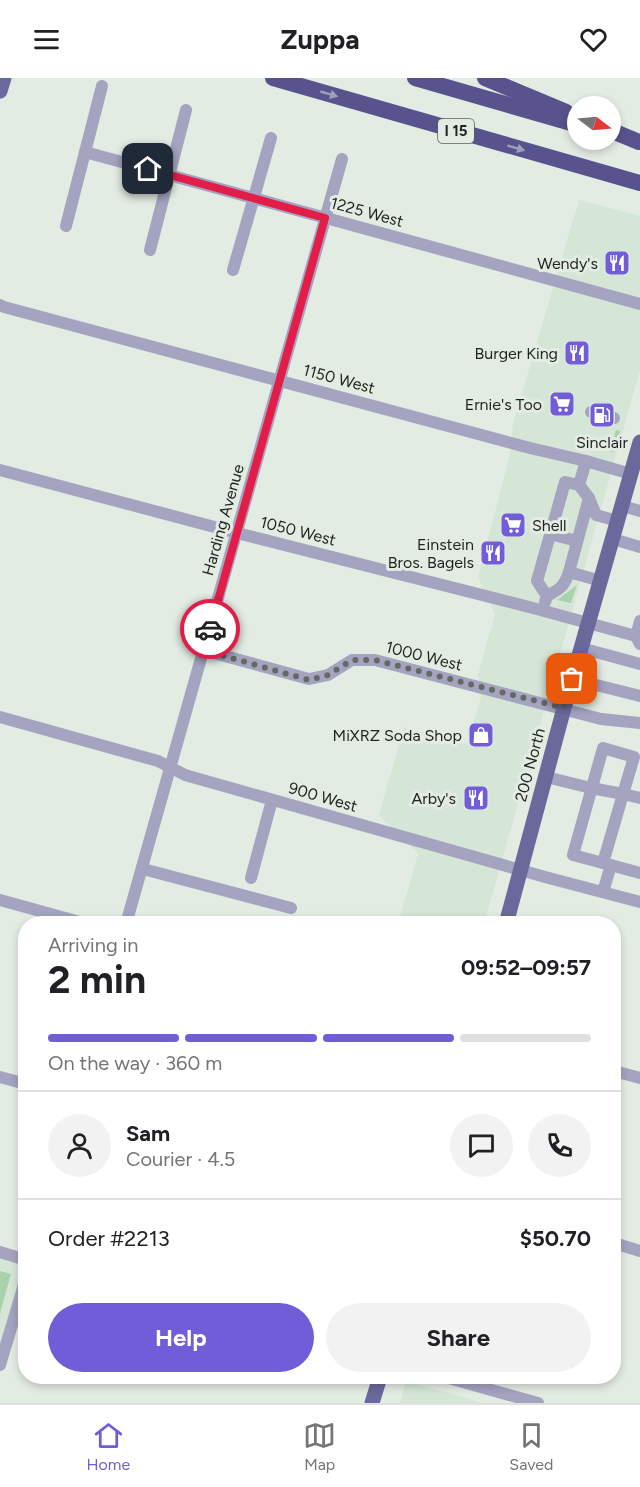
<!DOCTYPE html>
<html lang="en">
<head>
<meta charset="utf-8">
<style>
  :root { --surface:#fff; --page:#f2f2f2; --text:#202124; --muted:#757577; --line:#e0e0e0; --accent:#715dd7 }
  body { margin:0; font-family:Figtree,sans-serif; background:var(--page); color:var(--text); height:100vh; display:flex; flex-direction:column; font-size:22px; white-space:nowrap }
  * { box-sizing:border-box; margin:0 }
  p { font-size:20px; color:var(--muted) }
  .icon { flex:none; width:33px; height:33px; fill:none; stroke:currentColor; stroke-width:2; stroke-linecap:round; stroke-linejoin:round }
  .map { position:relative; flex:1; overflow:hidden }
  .sheet { position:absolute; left:18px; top:838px; width:603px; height:468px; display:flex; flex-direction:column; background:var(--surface); border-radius:24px; box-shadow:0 3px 9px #0003 }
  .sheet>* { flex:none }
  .needle { width:39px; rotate:106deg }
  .tools { position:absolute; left:567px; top:18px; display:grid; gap:12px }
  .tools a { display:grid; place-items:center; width:54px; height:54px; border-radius:50%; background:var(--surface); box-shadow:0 3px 9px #0003; font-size:30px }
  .pin { position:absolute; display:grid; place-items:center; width:51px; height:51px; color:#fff; margin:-26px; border-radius:12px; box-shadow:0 3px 9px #0006 }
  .courier { position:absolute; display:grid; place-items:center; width:60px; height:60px; margin:-30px; border:4px solid #e11d48; border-radius:50%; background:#fff; color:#222; box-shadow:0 2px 8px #0007 }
  .headline em { font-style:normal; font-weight:700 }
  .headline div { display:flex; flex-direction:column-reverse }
  .headline { display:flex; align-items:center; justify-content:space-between; height:102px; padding:0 30px }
  h1 { font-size:39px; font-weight:700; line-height:45px }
  .bar { display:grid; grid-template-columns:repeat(4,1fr); gap:9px 6px; align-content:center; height:72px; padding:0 30px }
  .bar i { height:8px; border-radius:4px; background:var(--line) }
  .bar .selected { background:var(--accent) }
  .bar p { grid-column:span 4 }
  .line { display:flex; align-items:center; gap:15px; padding:0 30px; border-top:2px solid var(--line) }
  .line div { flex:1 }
  .round { display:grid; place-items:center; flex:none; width:63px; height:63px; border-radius:32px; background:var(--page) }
  .button { display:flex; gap:12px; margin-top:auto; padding:12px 30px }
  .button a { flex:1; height:69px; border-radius:36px; background:var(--accent); color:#fff; font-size:24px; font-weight:700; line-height:69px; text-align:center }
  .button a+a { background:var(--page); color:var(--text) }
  header { display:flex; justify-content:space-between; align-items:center; height:78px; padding:0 30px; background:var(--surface); font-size:27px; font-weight:700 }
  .tab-bar { display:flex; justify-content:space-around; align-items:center; height:84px; border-top:2px solid var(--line); background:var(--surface); font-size:16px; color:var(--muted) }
  .tab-bar a { display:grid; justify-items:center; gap:3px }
  .tab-bar .selected { color:var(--accent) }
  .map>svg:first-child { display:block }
</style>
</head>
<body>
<header><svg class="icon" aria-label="menu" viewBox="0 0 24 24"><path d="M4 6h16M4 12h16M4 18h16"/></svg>Zuppa<svg class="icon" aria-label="heart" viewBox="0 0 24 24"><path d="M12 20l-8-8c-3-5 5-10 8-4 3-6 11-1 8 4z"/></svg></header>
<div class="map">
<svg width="640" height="1325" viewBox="0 0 640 1325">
  <rect width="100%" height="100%" fill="#e3ece3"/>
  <g fill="#d5e5d6">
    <path d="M 579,122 L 640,138 L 640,292 L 484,846 L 398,846 L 418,776 L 379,737 L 404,649 L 467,666 L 481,619 L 478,597 L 495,536 L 478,499 L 510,377 L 513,345 Z"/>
    <path d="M 0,1174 L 26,1182 L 25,1200 L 0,1287 Z"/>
    <path d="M 406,1303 L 483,1325 L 400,1325 Z"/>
  </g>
  <g fill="#a7d2ac">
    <path d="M 616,352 L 620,353 L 614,374 L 601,371 L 603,362 L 613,364 Z"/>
    <path d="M 577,507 L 571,525 L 557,522 Z"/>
    <path d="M 0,1193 L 11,1196 L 0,1235 Z"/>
  </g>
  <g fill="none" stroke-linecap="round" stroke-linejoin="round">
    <g stroke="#a4a3c0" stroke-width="12">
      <path d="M 85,74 L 640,226"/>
      <path d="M 66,148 L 102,8"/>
      <path d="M 150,172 L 186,32"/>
      <path d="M 233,192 L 271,60"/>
      <path d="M 0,227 L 4,229 L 530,370 L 586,383 L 631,396"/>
      <path d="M 591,334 L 614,340"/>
      <path d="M 0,392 L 237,455 L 533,530 L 636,558"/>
      <path d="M 579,407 L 586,383"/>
      <path d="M 622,428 L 640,433"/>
      <path d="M 550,456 L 577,463"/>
      <path d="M 613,461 L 640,469"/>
      <path d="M 569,494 L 589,420"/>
      <path d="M 547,518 L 537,503 L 565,404 L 579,407 L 589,420 L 596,437 L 618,443"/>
      <path d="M 545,524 L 547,518 C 560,511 564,509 569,494 L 601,503"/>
      <path d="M 640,543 L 636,558 L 640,566"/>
      <path d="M 581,570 L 640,586"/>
      <path d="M 203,572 L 309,601 L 328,597 L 352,582 L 375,582 L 601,641 L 640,645"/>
      <path d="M 572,601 L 640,618"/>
      <path d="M 0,639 L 158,683 L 185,697 L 545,799 L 640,824"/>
      <path d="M 546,699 L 591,710 L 623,716 L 603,785 L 640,795"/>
      <path d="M 603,785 L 573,777 L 603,670 L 634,679 L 623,716 L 640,720"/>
      <path d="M 143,791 L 291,830"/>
      <path d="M 251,800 L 272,722"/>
      <path d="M 603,814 L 611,787"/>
      <path d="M 0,822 L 87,846"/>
      <path d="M 126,846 L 342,81"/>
      <path d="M 614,993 L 640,1000"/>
      <path d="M 0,999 L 26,1006"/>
      <path d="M 614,1165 L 640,1173"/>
      <path d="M 0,1174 L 26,1182"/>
      <path d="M 0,1287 L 26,1200"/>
      <path d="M 445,1299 L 538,1325"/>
    </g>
    <g stroke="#6b689b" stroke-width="15">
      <path d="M 0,13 L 4,0"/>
      <path d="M 506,846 L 564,630 L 640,364"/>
      <path d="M 372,1325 L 380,1299"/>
    </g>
    <g stroke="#58528d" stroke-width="16">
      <path d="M 273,0 L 640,105"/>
      <path d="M 415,0 L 578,47"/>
      <path d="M 485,0 L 566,34"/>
      <path d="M 610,52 L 639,64"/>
    </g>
  </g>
  <defs><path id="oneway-solid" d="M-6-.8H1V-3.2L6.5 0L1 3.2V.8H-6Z" transform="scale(1.5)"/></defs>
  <g fill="#9e9fb8">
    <use href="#oneway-solid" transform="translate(329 16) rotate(16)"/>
    <use href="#oneway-solid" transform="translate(516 70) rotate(16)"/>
  </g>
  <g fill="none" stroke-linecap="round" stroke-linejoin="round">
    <path stroke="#646964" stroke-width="6" stroke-dasharray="0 10.8" d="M 210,551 L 203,572 L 309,602 L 328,597 L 352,582 L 375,582 L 564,630 L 572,601"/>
    <path stroke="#e11d48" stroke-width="8" d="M 148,91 L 325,140 L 210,551"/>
  </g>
  <defs>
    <g id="restaurant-square" transform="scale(1.35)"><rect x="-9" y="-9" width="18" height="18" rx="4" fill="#715dd7" stroke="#e3ece3"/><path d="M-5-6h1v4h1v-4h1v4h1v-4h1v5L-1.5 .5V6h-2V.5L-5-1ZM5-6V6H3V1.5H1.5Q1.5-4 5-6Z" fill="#fff"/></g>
    <g id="supermarket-square" transform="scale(1.35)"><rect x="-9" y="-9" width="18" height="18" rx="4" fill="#715dd7" stroke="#e3ece3"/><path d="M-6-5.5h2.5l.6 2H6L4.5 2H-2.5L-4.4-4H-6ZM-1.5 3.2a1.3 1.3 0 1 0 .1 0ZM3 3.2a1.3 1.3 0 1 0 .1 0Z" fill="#fff"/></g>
    <g id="fuel-square" transform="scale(1.35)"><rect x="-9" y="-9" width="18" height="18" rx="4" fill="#715dd7" stroke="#e3ece3"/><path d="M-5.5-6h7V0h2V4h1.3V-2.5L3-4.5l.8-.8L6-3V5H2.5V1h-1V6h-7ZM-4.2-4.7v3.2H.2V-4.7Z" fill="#fff"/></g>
    <g id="shop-square" transform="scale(1.35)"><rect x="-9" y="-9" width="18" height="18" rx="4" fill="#715dd7" stroke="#e3ece3"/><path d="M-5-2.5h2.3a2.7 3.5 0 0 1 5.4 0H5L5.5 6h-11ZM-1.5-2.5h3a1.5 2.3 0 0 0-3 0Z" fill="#fff"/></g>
  </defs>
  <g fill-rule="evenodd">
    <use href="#restaurant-square" x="617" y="185"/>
    <use href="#restaurant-square" x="577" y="275"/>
    <use href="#supermarket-square" x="562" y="326"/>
    <use href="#fuel-square" x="602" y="337"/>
    <use href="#supermarket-square" x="513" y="447"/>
    <use href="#restaurant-square" x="493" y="475"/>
    <use href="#shop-square" x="481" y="657"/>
    <use href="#restaurant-square" x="476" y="720"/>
  </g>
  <g text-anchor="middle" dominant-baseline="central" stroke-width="6" stroke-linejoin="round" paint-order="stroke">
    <rect fill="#e3ece3" stroke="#5a5f5a" stroke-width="1.5" x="438" y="41" width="36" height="24" rx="4.5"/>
    <g font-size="15" font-weight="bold" fill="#1f221f">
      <text x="456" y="53">I 15</text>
    </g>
    <g font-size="16" fill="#1f221f" stroke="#e3ece3">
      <text transform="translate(367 134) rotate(15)">1225 West</text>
      <text transform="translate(339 301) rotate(15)">1150 West</text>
      <text transform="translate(223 442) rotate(-74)">Harding Avenue</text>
      <text transform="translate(298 453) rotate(14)">1050 West</text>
      <text transform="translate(424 578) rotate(14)">1000 West</text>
      <text transform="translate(530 687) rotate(-75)">200 North</text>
      <text transform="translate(323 719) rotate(16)">900 West</text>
    </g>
    <g font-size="16" fill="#1f221f" stroke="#e3ece3" text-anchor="end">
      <text x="598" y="185">Wendy's</text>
      <text x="558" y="275">Burger King</text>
      <text x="542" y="326">Ernie's Too</text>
      <text x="602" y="364" text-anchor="middle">Sinclair</text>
      <text x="532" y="447" text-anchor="start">Shell</text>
      <text x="474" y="466">Einstein<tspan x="474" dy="18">Bros. Bagels</tspan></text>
      <text x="462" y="657">MiXRZ Soda Shop</text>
      <text x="456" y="720">Arby's</text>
    </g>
  </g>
</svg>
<div class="tools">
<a><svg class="needle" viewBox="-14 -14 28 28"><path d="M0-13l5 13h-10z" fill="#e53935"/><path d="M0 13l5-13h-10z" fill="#757577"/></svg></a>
</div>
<div class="pin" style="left:572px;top:601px;background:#ea580c"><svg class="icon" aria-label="bag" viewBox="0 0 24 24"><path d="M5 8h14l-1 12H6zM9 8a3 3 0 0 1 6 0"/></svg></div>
<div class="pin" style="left:148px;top:91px;background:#1f2937"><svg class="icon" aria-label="home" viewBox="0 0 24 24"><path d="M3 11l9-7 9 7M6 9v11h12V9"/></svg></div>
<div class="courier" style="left:210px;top:551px"><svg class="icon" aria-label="car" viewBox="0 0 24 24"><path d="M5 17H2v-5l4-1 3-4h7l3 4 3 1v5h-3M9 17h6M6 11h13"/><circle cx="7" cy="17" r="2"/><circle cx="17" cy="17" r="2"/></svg></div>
<section class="sheet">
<div class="headline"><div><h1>2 min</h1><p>Arriving in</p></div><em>09:52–09:57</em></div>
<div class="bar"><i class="selected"></i><i class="selected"></i><i class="selected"></i><i></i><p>On the way · 360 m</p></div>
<div class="line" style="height:108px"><a class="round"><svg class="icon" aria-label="person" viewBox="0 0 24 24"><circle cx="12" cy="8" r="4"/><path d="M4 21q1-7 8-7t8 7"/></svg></a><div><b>Sam</b><p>Courier · 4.5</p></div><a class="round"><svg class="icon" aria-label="chat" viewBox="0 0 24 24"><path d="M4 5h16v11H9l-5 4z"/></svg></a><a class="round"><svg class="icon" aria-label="phone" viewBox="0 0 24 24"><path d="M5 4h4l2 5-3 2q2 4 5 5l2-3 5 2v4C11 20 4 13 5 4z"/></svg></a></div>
<div class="line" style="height:78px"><div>Order #2213</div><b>$50.70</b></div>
<div class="button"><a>Help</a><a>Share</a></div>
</section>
</div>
<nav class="tab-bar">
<a class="selected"><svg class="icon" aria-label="home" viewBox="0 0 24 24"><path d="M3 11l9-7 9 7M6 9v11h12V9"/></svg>Home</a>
<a><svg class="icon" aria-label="map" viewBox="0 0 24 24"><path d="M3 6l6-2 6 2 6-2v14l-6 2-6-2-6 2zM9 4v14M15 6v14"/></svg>Map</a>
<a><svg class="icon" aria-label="saved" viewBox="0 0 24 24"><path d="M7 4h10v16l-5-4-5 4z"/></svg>Saved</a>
</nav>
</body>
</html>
